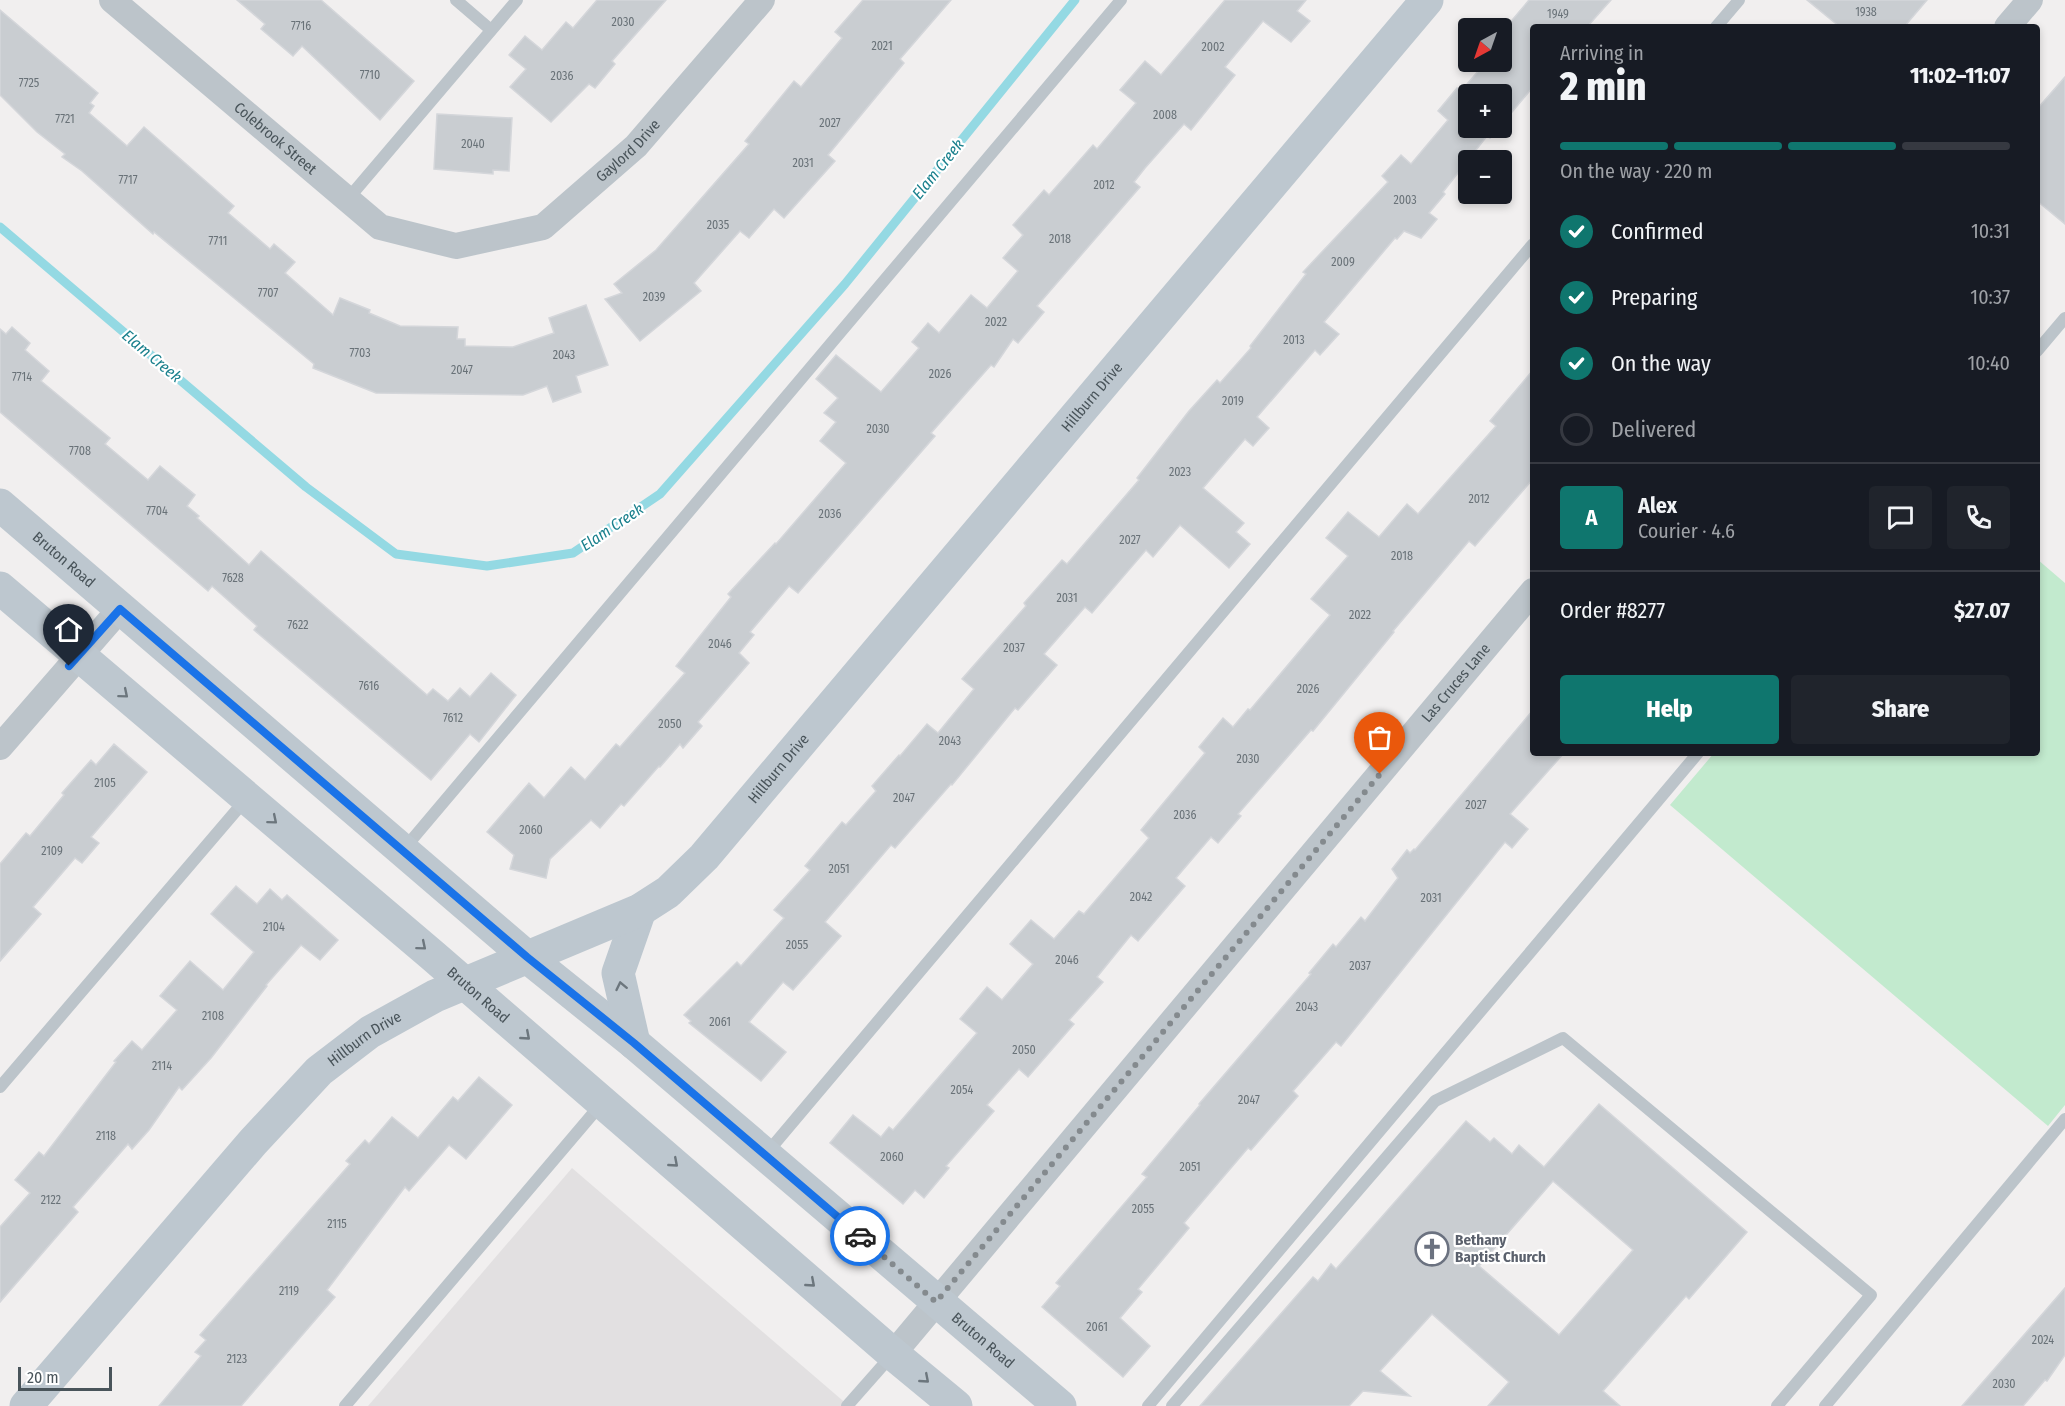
<!DOCTYPE html>
<html lang="en">
<head>
<meta charset="utf-8">
<style>
  :root { --surface:#171b24; --page:#20242c; --text:#f1f3f6; --muted:#9ea1a6; --line:#363941; --accent:#0f766e }
  body { margin:0; font-family:"Fira Sans Condensed",sans-serif; background:var(--page); color:var(--text); height:100vh; display:flex; flex-direction:column; font-size:22px; white-space:nowrap }
  * { box-sizing:border-box; margin:0 }
  p { font-size:20px; color:var(--muted) }
  .icon { flex:none; width:33px; height:33px; fill:none; stroke:currentColor; stroke-width:2; stroke-linecap:round; stroke-linejoin:round }
  .map { position:relative; flex:1; overflow:hidden }
  .panel { position:absolute; left:1530px; top:24px; width:510px; height:732px; display:flex; flex-direction:column; background:var(--surface); border-radius:6px; box-shadow:0 3px 9px #0003 }
  .panel>* { flex:none }
  .needle { width:39px; rotate:220deg }
  .tools { position:absolute; left:1458px; top:18px; display:grid; gap:12px }
  .tools a { display:grid; place-items:center; width:54px; height:54px; border-radius:6px; background:var(--surface); box-shadow:0 3px 9px #0003; font-size:30px }
  .scale { position:absolute; left:18px; bottom:15px; width:94px; box-sizing:border-box; padding-left:6px; border:3px solid #49545a; border-top:0; font-size:16px; line-height:21px; white-space:nowrap; color:#49545a; -webkit-text-stroke:4px #fff; paint-order:stroke }
  .pin { position:absolute; display:grid; place-items:center; width:51px; height:51px; color:#fff; margin:-62px -26px; border-radius:50% 50% 50% 0; rotate:-45deg; box-shadow:0 0 6px #0007 }
  .pin .icon { rotate:45deg }
  .courier { position:absolute; display:grid; place-items:center; width:60px; height:60px; margin:-30px; border:4px solid #1a73e8; border-radius:50%; background:#fff; color:#222; box-shadow:0 2px 8px #0007 }
  .overview em { font-style:normal; font-weight:800 }
  .overview div { display:flex; flex-direction:column-reverse }
  .overview { display:flex; align-items:center; justify-content:space-between; height:102px; padding:0 30px }
  h1 { font-size:39px; font-weight:800; line-height:45px }
  .bar { display:grid; grid-template-columns:repeat(4,1fr); gap:9px 6px; align-content:center; height:72px; padding:0 30px }
  .bar i { height:8px; border-radius:4px; background:var(--line) }
  .bar .active { background:var(--accent) }
  .bar p { grid-column:span 4 }
  .line { display:flex; align-items:center; gap:15px; padding:0 30px; border-top:2px solid var(--line) }
  .line div { flex:1 }
  .round { display:grid; place-items:center; flex:none; width:63px; height:63px; border-radius:6px; background:var(--page) }
  ol { padding:0 30px; list-style:none }
  li { display:flex; align-items:center; gap:18px; height:66px }
  li p { margin-inline-start:auto }
  li .icon { padding:6px; border-radius:50%; background:var(--accent); color:#fff; stroke-width:4 }
  li:last-child { color:var(--muted) }
  li i { width:33px; height:33px; border:3px solid var(--line); border-radius:50% }
  .cta { display:flex; gap:12px; margin-top:auto; padding:12px 30px }
  .cta a { flex:1; height:69px; border-radius:6px; background:var(--accent); color:#fff; font-size:24px; font-weight:800; line-height:69px; text-align:center }
  .cta a+a { background:var(--page); color:var(--text) }
  .map>svg:first-child { display:block }
</style>
</head>
<body>
<div class="map">
<svg width="2065" height="1406" viewBox="0 0 2065 1406">
  <rect width="100%" height="100%" fill="#f1efef"/>
  <path fill="#e2e0e1" d="M 572,1168 L 849,1406 L 368,1406 Z"/>
  <path fill="#c2eace" d="M 2037,559 L 2065,583 L 2065,1105 L 2048,1126 L 1670,805 L 1714,753 L 2037,753 Z"/>
  <g fill="none" stroke-linecap="round" stroke-linejoin="round">
    <path stroke="#94d9e3" stroke-width="9" d="M 0,227 L 306,487 L 396,554 L 487,566 L 573,553 L 660,494 L 845,284 L 1075,0"/>
  </g>
  <g fill="#c9cdd1" stroke="#d4d6da" stroke-width="1.5" fill-rule="evenodd">
    <path d="M 237,0 L 321,0 L 414,81 L 380,120 L 302,46 L 293,56 L 261,29 L 265,24 Z"/>
    <path d="M 597,0 L 666,0 L 612,61 L 615,64 L 595,88 L 589,84 L 551,122 L 510,87 L 526,69 L 509,55 L 525,36 L 542,50 L 566,22 L 573,28 Z"/>
    <path d="M 863,0 L 951,0 L 900,59 L 904,63 L 828,155 L 835,161 L 784,218 L 774,209 L 749,238 L 740,231 L 694,283 L 701,291 L 640,341 L 605,299 L 622,293 L 614,284 L 656,250 L 749,144 L 745,141 L 794,81 L 801,87 L 842,38 L 835,32 Z"/>
    <path d="M 1225,0 L 1306,0 L 1297,11 L 1310,21 L 1291,42 L 1263,21 L 1225,67 L 1235,75 L 1191,130 L 1184,124 L 1145,168 L 1134,182 L 1140,187 L 1037,306 L 1044,312 L 1018,343 L 1013,339 L 994,367 L 991,365 L 931,433 L 935,436 L 798,593 L 789,586 L 750,632 L 754,635 L 739,653 L 749,663 L 698,722 L 702,726 L 683,748 L 680,744 L 660,767 L 659,766 L 624,806 L 621,804 L 600,828 L 591,820 L 550,859 L 546,878 L 510,869 L 514,855 L 487,832 L 529,783 L 544,798 L 571,767 L 585,780 L 616,744 L 620,747 L 685,673 L 676,666 L 731,597 L 728,594 L 775,543 L 776,544 L 846,463 L 820,441 L 836,422 L 824,413 L 838,398 L 816,379 L 836,355 L 881,392 L 919,348 L 912,342 L 928,323 L 939,333 L 971,295 L 987,308 L 1018,271 L 1003,258 L 1023,235 L 1013,225 L 1044,190 L 1049,195 L 1093,145 L 1097,149 L 1136,103 L 1120,90 L 1145,61 L 1161,75 Z"/>
    <path d="M 1529,0 L 1611,0 L 1587,27 L 1533,27 L 1533,87 L 1502,124 L 1502,94 L 1468,94 L 1468,128 L 1499,128 L 1490,138 L 1487,136 L 1443,192 L 1445,194 L 1429,213 L 1437,219 L 1421,238 L 1404,231 L 1397,239 L 1395,238 L 1324,322 L 1339,334 L 1320,355 L 1315,350 L 1257,417 L 1269,428 L 1253,446 L 1245,439 L 1203,488 L 1244,523 L 1236,532 L 1250,544 L 1229,568 L 1180,525 L 1153,557 L 1146,550 L 1092,613 L 1085,607 L 1044,654 L 1057,665 L 1018,710 L 1015,708 L 952,785 L 951,784 L 895,848 L 891,845 L 825,922 L 841,936 L 793,990 L 783,982 L 749,1022 L 786,1052 L 761,1081 L 689,1023 L 691,1021 L 684,1015 L 737,962 L 741,966 L 784,918 L 774,910 L 810,870 L 805,866 L 842,822 L 846,825 L 876,791 L 872,786 L 899,755 L 900,756 L 927,724 L 938,733 L 974,689 L 962,679 L 1026,606 L 1024,603 L 1062,560 L 1067,564 L 1139,480 L 1137,478 L 1189,411 L 1217,380 L 1220,383 L 1251,348 L 1250,346 L 1306,274 L 1303,272 L 1388,182 L 1382,176 L 1401,155 L 1411,164 L 1448,120 L 1438,111 L 1457,88 L 1461,91 L 1486,62 L 1502,62 L 1502,32 Z"/>
    <path d="M 1807,0 L 1927,0 L 1904,27 L 1840,27 Z"/>
    <path d="M 0,10 L 98,93 L 90,103 L 94,106 L 89,113 L 127,146 L 144,127 L 234,206 L 228,213 L 270,249 L 274,244 L 295,262 L 285,273 L 333,315 L 340,298 L 370,310 L 369,313 L 400,326 L 458,327 L 457,339 L 465,339 L 465,346 L 513,347 L 554,333 L 549,318 L 586,305 L 608,365 L 576,376 L 581,392 L 553,402 L 547,386 L 523,395 L 376,393 L 313,368 L 314,364 L 154,232 L 153,234 L 82,171 L 62,157 L 65,154 L 37,132 L 0,95 Z"/>
    <path d="M 2065,77 L 2065,224 L 2037,201 L 2037,109 Z"/>
    <path d="M 437,114 L 512,118 L 509,171 L 493,170 L 493,174 L 434,169 Z"/>
    <path d="M 12,327 L 30,343 L 25,350 L 49,371 L 41,381 L 110,438 L 105,444 L 148,480 L 160,466 L 195,495 L 187,506 L 199,516 L 197,518 L 249,565 L 261,551 L 427,695 L 433,689 L 448,701 L 460,688 L 470,697 L 491,673 L 516,695 L 479,742 L 470,734 L 431,780 L 254,630 L 257,626 L 212,586 L 208,591 L 0,412 L 0,329 L 6,334 Z"/>
    <path d="M 1533,370 L 1533,479 L 1475,546 L 1469,541 L 1393,631 L 1394,632 L 1313,731 L 1311,730 L 1238,814 L 1241,816 L 1218,843 L 1211,837 L 1176,878 L 1185,886 L 1138,941 L 1131,935 L 1097,977 L 1103,982 L 1069,1020 L 1074,1024 L 1028,1077 L 1019,1069 L 987,1105 L 994,1111 L 946,1166 L 949,1168 L 924,1198 L 915,1190 L 903,1204 L 830,1143 L 853,1115 L 881,1137 L 889,1127 L 893,1130 L 977,1033 L 960,1019 L 987,987 L 1002,1000 L 1033,964 L 1010,944 L 1031,920 L 1054,939 L 1079,911 L 1084,914 L 1149,838 L 1141,830 L 1205,753 L 1199,747 L 1223,718 L 1233,727 L 1248,709 L 1250,710 L 1330,615 L 1311,599 L 1348,556 L 1326,538 L 1348,512 L 1379,537 L 1407,504 L 1418,514 L 1496,426 L 1490,421 Z"/>
    <path d="M 1533,710 L 1533,753 L 1564,753 L 1510,814 L 1528,829 L 1512,848 L 1505,842 L 1341,1046 L 1336,1042 L 1293,1091 L 1298,1096 L 1251,1150 L 1248,1148 L 1184,1223 L 1189,1228 L 1138,1289 L 1142,1292 L 1120,1318 L 1150,1346 L 1123,1377 L 1042,1307 L 1060,1286 L 1056,1283 L 1147,1177 L 1142,1174 L 1200,1105 L 1199,1104 L 1311,974 L 1309,973 L 1333,944 L 1336,947 L 1361,917 L 1365,921 L 1398,878 L 1392,869 L 1407,850 L 1410,853 L 1414,849 L 1415,850 Z"/>
    <path d="M 114,744 L 147,772 L 91,837 L 99,843 L 82,863 L 75,858 L 33,907 L 41,914 L 0,961 L 0,864 L 26,833 L 30,836 L 64,795 L 62,793 L 91,760 L 96,765 Z"/>
    <path d="M 236,886 L 257,904 L 270,889 L 282,900 L 287,895 L 338,940 L 320,960 L 301,945 L 266,985 L 267,986 L 211,1058 L 182,1090 L 179,1087 L 149,1130 L 132,1149 L 128,1144 L 73,1207 L 78,1212 L 0,1302 L 0,1227 L 30,1193 L 15,1180 L 39,1152 L 44,1156 L 116,1062 L 114,1061 L 132,1041 L 142,1050 L 177,1010 L 160,996 L 190,961 L 223,990 L 254,952 L 211,914 Z"/>
    <path d="M 479,1077 L 512,1105 L 466,1159 L 449,1145 L 409,1191 L 405,1187 L 327,1290 L 335,1297 L 241,1406 L 159,1406 L 201,1356 L 195,1352 L 206,1340 L 200,1335 L 350,1164 L 346,1161 L 365,1140 L 369,1144 L 392,1117 L 418,1138 L 453,1097 L 458,1101 Z"/>
    <path d="M 1599,1104 L 1747,1232 L 1689,1299 L 1686,1296 L 1603,1391 L 1620,1406 L 1488,1406 L 1509,1382 L 1432,1314 L 1380,1371 L 1410,1396 L 1363,1391 L 1349,1406 L 1200,1406 L 1313,1277 L 1318,1281 L 1331,1264 L 1336,1269 L 1466,1121 L 1490,1142 L 1494,1138 L 1512,1154 L 1519,1145 L 1544,1167 ZM 1553,1181 L 1633,1250 L 1559,1335 L 1479,1266 Z"/>
    <path d="M 2065,1288 L 2065,1355 L 2047,1381 L 2045,1380 L 2023,1406 L 1962,1406 Z"/>
  </g>
  <g fill="none" stroke-linecap="round" stroke-linejoin="round">
    <g stroke="#bcc4ca" stroke-width="12">
      <path d="M 456,0 L 491,30"/>
      <path d="M 1716,27 L 1739,0"/>
      <path d="M 347,200 L 517,0"/>
      <path d="M 2037,351 L 2065,318"/>
      <path d="M 404,849 L 1121,0"/>
      <path d="M 0,1087 L 247,798"/>
      <path d="M 766,1154 L 1533,244"/>
      <path d="M 345,1406 L 602,1103"/>
      <path d="M 847,1406 L 892,1355"/>
      <path d="M 1148,1406 L 1698,753"/>
      <path d="M 1172,1406 L 1435,1101 L 1563,1038 L 1871,1295 L 1777,1406"/>
      <path d="M 1825,1406 L 2065,1119"/>
    </g>
    <g stroke="#bcc4ca" stroke-width="26">
      <path id="s1" d="M 112,0 L 380,227 L 456,246 L 543,227 L 636,146 L 762,0"/>
      <path d="M 2007,27 L 2030,0"/>
      <path d="M 0,747 L 120,609"/>
      <path id="s2" d="M 893,1354 L 1533,591"/>
    </g>
    <g stroke="#bdc7cf" stroke-width="33">
      <path id="s3" d="M 0,505 L 527,957 L 634,1043 L 1060,1406"/>
      <path id="s4" d="M 0,588 L 432,955 L 893,1354 L 956,1406"/>
      <path d="M 634,1043 L 618,973 L 640,910"/>
      <path id="s5" d="M 26,1406 L 253,1142 L 319,1071 L 370,1032 L 435,996 L 640,910 L 668,892 L 704,857 L 1427,0"/>
    </g>
  </g>
  <defs><path id="oneway-chevron" d="M-2-3.5L2.5 0L-2 3.5" fill="none" stroke-width="1.6" stroke-linecap="round" stroke-linejoin="round" transform="scale(1.5)"/></defs>
  <g stroke="#6c767d">
    <use href="#oneway-chevron" transform="translate(124 694) rotate(40)"/>
    <use href="#oneway-chevron" transform="translate(273 820) rotate(40)"/>
    <use href="#oneway-chevron" transform="translate(422 946) rotate(40)"/>
    <use href="#oneway-chevron" transform="translate(621 986) rotate(-102)"/>
    <use href="#oneway-chevron" transform="translate(526 1036) rotate(41)"/>
    <use href="#oneway-chevron" transform="translate(674 1163) rotate(41)"/>
    <use href="#oneway-chevron" transform="translate(811 1283) rotate(41)"/>
    <use href="#oneway-chevron" transform="translate(925 1379) rotate(41)"/>
  </g>
  <g fill="none" stroke-linecap="round" stroke-linejoin="round">
    <path stroke="#848a8e" stroke-width="6" stroke-dasharray="0 10.8" d="M 860,1236 L 936,1302 L 1380,774"/>
    <path stroke="#1a73e8" stroke-width="8" d="M 69,666 L 120,609 L 527,957 L 634,1043 L 860,1236"/>
  </g>
  <defs>
    <g id="church-ring" transform="scale(1.725)"><circle r="9.5" fill="#fff" stroke="#6b7280" stroke-width="1.5"/><path d="M-1.2-6h2.4v3.5h3.3v2.4h-3.3V6h-2.4V-.1h-3.3v-2.4h3.3Z" fill="#6b7280"/></g>
  </defs>
  <g fill-rule="evenodd">
    <use href="#church-ring" x="1432" y="1249"/>
  </g>
  <g text-anchor="middle" dominant-baseline="central" stroke-width="4.5" stroke-linejoin="round" paint-order="stroke">
    <g font-size="12" fill="#697278">
      <text x="1866" y="12">1938</text>
      <text x="1558" y="14">1949</text>
      <text x="623" y="22">2030</text>
      <text x="301" y="26">7716</text>
      <text x="882" y="46">2021</text>
      <text x="1213" y="47">2002</text>
      <text x="370" y="75">7710</text>
      <text x="562" y="76">2036</text>
      <text x="29" y="83">7725</text>
      <text x="1165" y="115">2008</text>
      <text x="65" y="119">7721</text>
      <text x="830" y="123">2027</text>
      <text x="473" y="144">2040</text>
      <text x="803" y="163">2031</text>
      <text x="128" y="180">7717</text>
      <text x="1104" y="185">2012</text>
      <text x="1405" y="200">2003</text>
      <text x="718" y="225">2035</text>
      <text x="1060" y="239">2018</text>
      <text x="218" y="241">7711</text>
      <text x="1343" y="262">2009</text>
      <text x="268" y="293">7707</text>
      <text x="654" y="297">2039</text>
      <text x="996" y="322">2022</text>
      <text x="1294" y="340">2013</text>
      <text x="360" y="353">7703</text>
      <text x="564" y="355">2043</text>
      <text x="462" y="370">2047</text>
      <text x="940" y="374">2026</text>
      <text x="22" y="377">7714</text>
      <text x="1233" y="401">2019</text>
      <text x="878" y="429">2030</text>
      <text x="80" y="451">7708</text>
      <text x="1180" y="472">2023</text>
      <text x="1479" y="499">2012</text>
      <text x="157" y="511">7704</text>
      <text x="830" y="514">2036</text>
      <text x="1130" y="540">2027</text>
      <text x="1402" y="556">2018</text>
      <text x="233" y="578">7628</text>
      <text x="1067" y="598">2031</text>
      <text x="1360" y="615">2022</text>
      <text x="298" y="625">7622</text>
      <text x="720" y="644">2046</text>
      <text x="1014" y="648">2037</text>
      <text x="369" y="686">7616</text>
      <text x="1308" y="689">2026</text>
      <text x="453" y="718">7612</text>
      <text x="670" y="724">2050</text>
      <text x="950" y="741">2043</text>
      <text x="1248" y="759">2030</text>
      <text x="105" y="783">2105</text>
      <text x="904" y="798">2047</text>
      <text x="1476" y="805">2027</text>
      <text x="1185" y="815">2036</text>
      <text x="531" y="830">2060</text>
      <text x="52" y="851">2109</text>
      <text x="839" y="869">2051</text>
      <text x="1141" y="897">2042</text>
      <text x="1431" y="898">2031</text>
      <text x="274" y="927">2104</text>
      <text x="797" y="945">2055</text>
      <text x="1067" y="960">2046</text>
      <text x="1360" y="966">2037</text>
      <text x="1307" y="1007">2043</text>
      <text x="213" y="1016">2108</text>
      <text x="720" y="1022">2061</text>
      <text x="1024" y="1050">2050</text>
      <text x="162" y="1066">2114</text>
      <text x="962" y="1090">2054</text>
      <text x="1249" y="1100">2047</text>
      <text x="106" y="1136">2118</text>
      <text x="892" y="1157">2060</text>
      <text x="1190" y="1167">2051</text>
      <text x="51" y="1200">2122</text>
      <text x="1143" y="1209">2055</text>
      <text x="337" y="1224">2115</text>
      <text x="289" y="1291">2119</text>
      <text x="1097" y="1327">2061</text>
      <text x="2043" y="1340">2024</text>
      <text x="237" y="1359">2123</text>
      <text x="2004" y="1384">2030</text>
    </g>
    <g font-size="15" fill="#49545a" stroke="#fff">
      <text stroke="none"><textPath href="#s1" startOffset="214">Colebrook Street</textPath></text>
      <text stroke="none"><textPath href="#s1" startOffset="633">Gaylord Drive</textPath></text>
      <text stroke="none"><textPath href="#s5" startOffset="1491">Hillburn Drive</textPath></text>
      <text stroke="none"><textPath href="#s3" startOffset="84">Bruton Road</textPath></text>
      <text stroke="none"><textPath href="#s2" startOffset="876">Las Cruces Lane</textPath></text>
      <text stroke="none"><textPath href="#s5" startOffset="1005">Hillburn Drive</textPath></text>
      <text stroke="none"><textPath href="#s4" startOffset="628">Bruton Road</textPath></text>
      <text stroke="none"><textPath href="#s5" startOffset="501">Hillburn Drive</textPath></text>
      <text stroke="none"><textPath href="#s3" startOffset="1290">Bruton Road</textPath></text>
    </g>
    <g font-size="15" font-weight="bold" fill="#5b616d" stroke="#fff" text-anchor="start">
      <text x="1455" y="1240">Bethany<tspan x="1455" dy="17">Baptist Church</tspan></text>
    </g>
    <g font-size="16" font-style="italic" fill="#1a808d" stroke="#fff">
      <text transform="translate(938 169) rotate(-51)">Elam Creek</text>
      <text transform="translate(152 356) rotate(40)">Elam Creek</text>
      <text transform="translate(612 527) rotate(-34)">Elam Creek</text>
    </g>
  </g>
</svg>
<div class="tools">
<a><svg class="needle" viewBox="-14 -14 28 28"><path d="M0-13l5 13h-10z" fill="#e53935"/><path d="M0 13l5-13h-10z" fill="#9ea1a6"/></svg></a>
<a>+</a>
<a>−</a>
</div>
<div class="scale">20 m</div>
<div class="pin" style="left:1380px;top:774px;background:#ea580c"><svg class="icon" aria-label="bag" viewBox="0 0 24 24"><path d="M5 8h14l-1 12H6zM9 8a3 3 0 0 1 6 0"/></svg></div>
<div class="pin" style="left:69px;top:666px;background:#1f2937"><svg class="icon" aria-label="home" viewBox="0 0 24 24"><path d="M3 11l9-7 9 7M6 9v11h12V9"/></svg></div>
<div class="courier" style="left:860px;top:1236px"><svg class="icon" aria-label="car" viewBox="0 0 24 24"><path d="M5 17H2v-5l4-1 3-4h7l3 4 3 1v5h-3M9 17h6M6 11h13"/><circle cx="7" cy="17" r="2"/><circle cx="17" cy="17" r="2"/></svg></div>
<section class="panel">
<div class="overview"><div><h1>2 min</h1><p>Arriving in</p></div><em>11:02–11:07</em></div>
<div class="bar"><i class="active"></i><i class="active"></i><i class="active"></i><i></i><p>On the way · 220 m</p></div>
<ol>
<li><svg class="icon" aria-label="check" viewBox="0 0 24 24"><path d="M5 12l5 5 9-10"/></svg>Confirmed<p>10:31</p></li>
<li><svg class="icon" aria-label="check" viewBox="0 0 24 24"><path d="M5 12l5 5 9-10"/></svg>Preparing<p>10:37</p></li>
<li><svg class="icon" aria-label="check" viewBox="0 0 24 24"><path d="M5 12l5 5 9-10"/></svg>On the way<p>10:40</p></li>
<li><i></i>Delivered</li>
</ol>
<div class="line" style="height:108px"><b class="round" style="background:var(--accent);color:#fff">A</b><div><b>Alex</b><p>Courier · 4.6</p></div><a class="round"><svg class="icon" aria-label="chat" viewBox="0 0 24 24"><path d="M4 5h16v11H9l-5 4z"/></svg></a><a class="round"><svg class="icon" aria-label="phone" viewBox="0 0 24 24"><path d="M5 4h4l2 5-3 2q2 4 5 5l2-3 5 2v4C11 20 4 13 5 4z"/></svg></a></div>
<div class="line" style="height:78px"><div>Order #8277</div><b>$27.07</b></div>
<div class="cta"><a>Help</a><a>Share</a></div>
</section>
</div>
</body>
</html>
